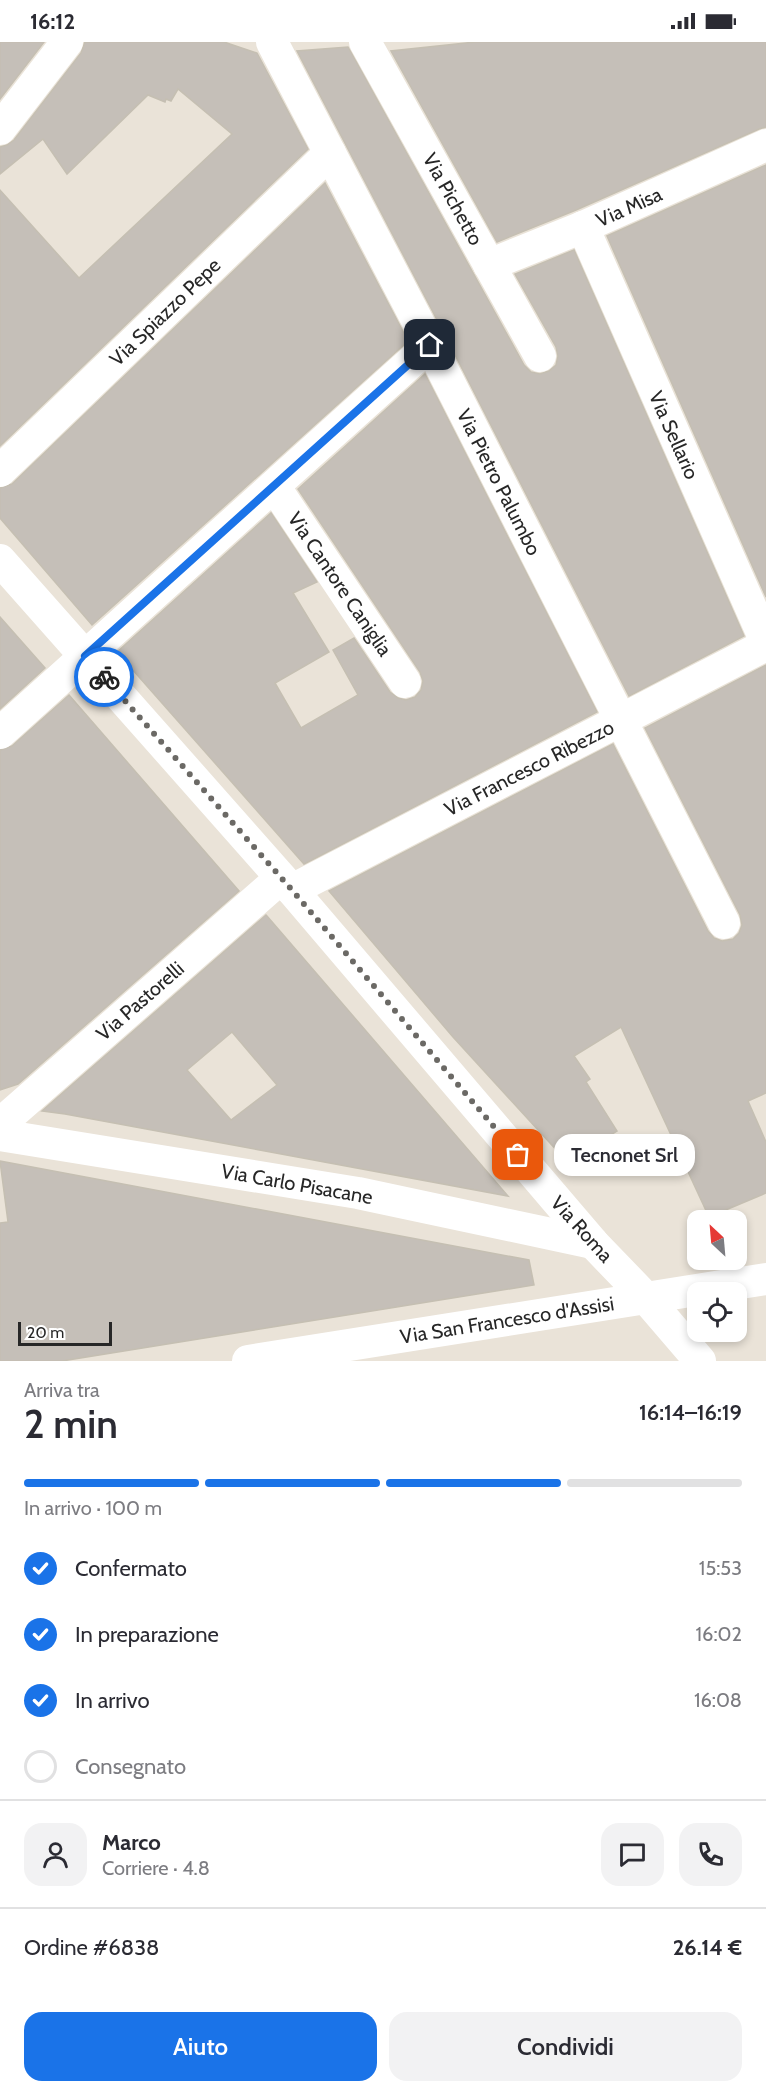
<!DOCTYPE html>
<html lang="it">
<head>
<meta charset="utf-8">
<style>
  :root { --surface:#fff; --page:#f2f2f3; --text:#2b2b33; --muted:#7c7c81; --line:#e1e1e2; --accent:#1a73e8 }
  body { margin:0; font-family:Cabin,sans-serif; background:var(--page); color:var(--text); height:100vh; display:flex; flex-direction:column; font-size:22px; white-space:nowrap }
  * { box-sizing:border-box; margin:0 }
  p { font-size:20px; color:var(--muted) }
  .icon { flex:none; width:33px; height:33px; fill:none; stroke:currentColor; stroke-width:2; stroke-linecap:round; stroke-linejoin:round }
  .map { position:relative; height:1319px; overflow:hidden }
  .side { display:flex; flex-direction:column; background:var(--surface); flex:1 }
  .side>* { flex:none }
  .needle { width:39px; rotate:334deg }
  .fabs { position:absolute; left:687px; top:1168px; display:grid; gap:12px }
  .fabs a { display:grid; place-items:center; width:60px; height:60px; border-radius:12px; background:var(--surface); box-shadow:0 3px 9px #0003; font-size:30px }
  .scale { position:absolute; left:18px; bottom:15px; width:94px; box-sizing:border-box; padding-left:6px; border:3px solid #272727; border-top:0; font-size:16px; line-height:21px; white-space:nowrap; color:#272727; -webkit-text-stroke:4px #fff; paint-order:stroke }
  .pin { position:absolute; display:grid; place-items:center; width:51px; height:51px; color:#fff; margin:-26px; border-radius:12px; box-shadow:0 3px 9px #0006 }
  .courier { position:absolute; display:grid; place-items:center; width:60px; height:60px; margin:-30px; border:4px solid #1a73e8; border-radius:50%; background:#fff; color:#222; box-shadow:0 2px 8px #0007 }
  .bubble { position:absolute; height:42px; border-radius:18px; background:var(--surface); box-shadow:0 3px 9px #0003; font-size:20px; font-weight:600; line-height:42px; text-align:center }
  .summary em { font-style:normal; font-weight:600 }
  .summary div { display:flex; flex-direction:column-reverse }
  .summary { display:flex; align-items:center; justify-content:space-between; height:102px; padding:0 24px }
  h1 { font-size:39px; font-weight:600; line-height:45px }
  .bar { display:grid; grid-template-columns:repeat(4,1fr); gap:9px 6px; align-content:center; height:72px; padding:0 24px }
  .bar i { height:8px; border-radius:4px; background:var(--line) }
  .bar .on { background:var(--accent) }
  .bar p { grid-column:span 4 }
  .line { display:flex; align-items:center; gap:15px; padding:0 24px; border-top:2px solid var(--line) }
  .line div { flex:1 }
  .round { display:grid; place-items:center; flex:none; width:63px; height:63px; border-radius:18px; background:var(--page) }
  ol { padding:0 24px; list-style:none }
  li { display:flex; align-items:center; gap:18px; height:66px }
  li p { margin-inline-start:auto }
  li .icon { padding:6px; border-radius:50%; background:var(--accent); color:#fff; stroke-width:4 }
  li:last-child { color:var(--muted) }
  li i { width:33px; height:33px; border:3px solid var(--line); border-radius:50% }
  .button { display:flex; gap:12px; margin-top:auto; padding:12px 24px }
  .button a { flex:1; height:69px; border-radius:18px; background:var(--accent); color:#fff; font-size:24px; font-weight:600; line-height:69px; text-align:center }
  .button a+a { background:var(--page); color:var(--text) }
  .status { display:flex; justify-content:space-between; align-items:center; height:42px; padding:0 30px; background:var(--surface); direction:ltr }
  .status svg { height:16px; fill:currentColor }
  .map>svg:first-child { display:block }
</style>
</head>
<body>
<div class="status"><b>16:12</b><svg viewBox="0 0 49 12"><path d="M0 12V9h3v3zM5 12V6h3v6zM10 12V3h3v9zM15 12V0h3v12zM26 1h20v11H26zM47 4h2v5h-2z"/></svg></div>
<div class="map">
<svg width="766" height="1319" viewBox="0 0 766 1319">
  <rect width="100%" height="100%" fill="#eae3d8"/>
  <g fill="#c5bfb8" stroke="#c5bfb2" stroke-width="1.5" fill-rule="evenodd">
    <path d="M 0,0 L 44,0 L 0,57 Z"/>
    <path d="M 85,0 L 224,0 L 257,11 L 308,107 L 0,404 L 0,148 L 79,236 L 232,92 L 178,47 L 171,59 L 166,57 L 165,60 L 148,53 L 67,132 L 43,97 L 0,132 L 0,105 L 7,103 L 14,98 L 81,11 Z"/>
    <path d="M 475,0 L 766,0 L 766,85 L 759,87 L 576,168 L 497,200 L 391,9 Z"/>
    <path d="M 348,5 L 524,323 L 531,330 L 540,332 L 549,329 L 556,323 L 558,314 L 556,305 L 515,232 L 574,208 L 744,594 L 629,654 L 446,295 L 297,9 Z"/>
    <path d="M 766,123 L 766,555 L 607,194 Z"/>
    <path d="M 325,141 L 408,299 L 92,583 L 0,476 L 0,446 L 12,442 Z"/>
    <path d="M 425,332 L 597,670 L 304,822 L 117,610 L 271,471 L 317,540 L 293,551 L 329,610 L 275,641 L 301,686 L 358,653 L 333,608 L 354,596 L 390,650 L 398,656 L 406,658 L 415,655 L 421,648 L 423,639 L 420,630 L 298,447 Z"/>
    <path d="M 0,575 L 45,626 L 0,667 Z"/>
    <path d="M 766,623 L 766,1051 L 748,1059 L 766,1100 L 766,1151 L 709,1175 L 621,985 L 574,1014 L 590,1037 L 586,1040 L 617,1089 L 582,1111 L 574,1100 L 560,1112 L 453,995 L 329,849 L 613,702 L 708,889 L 714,896 L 722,899 L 733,897 L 739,891 L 742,883 L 740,873 L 645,686 Z"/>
    <path d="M 69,653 L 239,849 L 18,1042 L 0,1048 L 0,708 L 12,704 Z"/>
    <path d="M 266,873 L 267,874 L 508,1154 L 65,1072 L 42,1069 ZM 232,990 L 277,1043 L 231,1078 L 187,1028 Z"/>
    <path d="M 0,1119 L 529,1218 L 534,1243 L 62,1319 L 0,1319 L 0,1181 L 8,1180 Z"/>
  </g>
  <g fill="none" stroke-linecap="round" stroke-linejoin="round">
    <g stroke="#fff" stroke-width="32">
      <path d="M 272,0 L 430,303 L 724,881"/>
      <path d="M 365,0 L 540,314"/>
      <path d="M 0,87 L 67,0"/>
      <path d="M 583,185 L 766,600"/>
      <path d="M 489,223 L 583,185 L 766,103"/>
      <path d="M 0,429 L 330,111"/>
      <path d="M 274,444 L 405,640"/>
      <path d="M 0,518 L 292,848 L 593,1201 L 646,1256 L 700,1319"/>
      <path d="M 0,691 L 430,303"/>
      <path d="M 292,848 L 766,603"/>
      <path d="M 0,1082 L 281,836"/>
      <path d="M 0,1093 L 358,1151 L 593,1201"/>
      <path d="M 248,1319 L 766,1237"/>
    </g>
  </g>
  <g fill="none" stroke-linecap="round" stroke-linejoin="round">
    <path stroke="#6b6965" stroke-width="6" stroke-dasharray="0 10.8" d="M 104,635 L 292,848 L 518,1113"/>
    <path stroke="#1a73e8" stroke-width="8" d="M 104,635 L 85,614 L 430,303"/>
  </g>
  <g text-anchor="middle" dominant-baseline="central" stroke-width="5" stroke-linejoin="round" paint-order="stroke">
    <g font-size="20" fill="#272727" stroke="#fff">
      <text transform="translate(453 157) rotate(61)">Via Pichetto</text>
      <text transform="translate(629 165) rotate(-24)">Via Misa</text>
      <text transform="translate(165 270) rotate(-44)">Via Spiazzo Pepe</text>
      <text transform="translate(674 393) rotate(66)">Via Sellario</text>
      <text transform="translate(499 440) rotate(63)">Via Pietro Palumbo</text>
      <text transform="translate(340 542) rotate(56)">Via Cantore Caniglia</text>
      <text transform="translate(529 726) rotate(-27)">Via Francesco Ribezzo</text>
      <text transform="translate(140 959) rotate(-41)">Via Pastorelli</text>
      <text transform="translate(297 1142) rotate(10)">Via Carlo Pisacane</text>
      <text transform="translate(582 1187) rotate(48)">Via Roma</text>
      <text transform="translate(507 1278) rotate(-9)">Via San Francesco d'Assisi</text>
    </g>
  </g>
</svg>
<div class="fabs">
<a><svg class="needle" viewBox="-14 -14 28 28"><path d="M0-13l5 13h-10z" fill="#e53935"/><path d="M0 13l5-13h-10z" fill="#7c7c81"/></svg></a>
<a><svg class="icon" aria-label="locate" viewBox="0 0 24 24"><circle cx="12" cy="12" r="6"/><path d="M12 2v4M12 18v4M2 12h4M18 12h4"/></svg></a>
</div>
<div class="scale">20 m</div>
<div class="pin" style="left:518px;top:1113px;background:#ea580c"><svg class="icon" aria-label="bag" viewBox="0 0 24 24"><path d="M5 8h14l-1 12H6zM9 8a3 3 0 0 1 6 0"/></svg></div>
<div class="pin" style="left:430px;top:303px;background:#1f2937"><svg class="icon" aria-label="home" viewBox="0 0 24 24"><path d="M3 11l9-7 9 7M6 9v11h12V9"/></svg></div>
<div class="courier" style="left:104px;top:635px"><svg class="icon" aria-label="bike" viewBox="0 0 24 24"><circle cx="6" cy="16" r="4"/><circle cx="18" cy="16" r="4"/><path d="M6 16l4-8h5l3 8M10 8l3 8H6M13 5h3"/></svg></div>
<div class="bubble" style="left:554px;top:1092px;width:141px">Tecnonet Srl</div>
</div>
<section class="side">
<div class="summary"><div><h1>2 min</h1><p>Arriva tra</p></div><em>16:14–16:19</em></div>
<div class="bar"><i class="on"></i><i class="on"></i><i class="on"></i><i></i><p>In arrivo · 100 m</p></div>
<ol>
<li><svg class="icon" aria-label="check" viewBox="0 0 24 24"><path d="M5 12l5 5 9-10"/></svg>Confermato<p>15:53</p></li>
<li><svg class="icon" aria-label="check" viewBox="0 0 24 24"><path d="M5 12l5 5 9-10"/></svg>In preparazione<p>16:02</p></li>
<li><svg class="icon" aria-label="check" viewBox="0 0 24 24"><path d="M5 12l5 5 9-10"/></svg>In arrivo<p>16:08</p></li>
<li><i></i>Consegnato</li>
</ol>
<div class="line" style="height:108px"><a class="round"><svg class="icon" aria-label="person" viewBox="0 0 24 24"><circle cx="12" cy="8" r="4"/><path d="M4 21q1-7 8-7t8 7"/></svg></a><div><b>Marco</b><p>Corriere · 4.8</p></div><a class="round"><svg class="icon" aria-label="chat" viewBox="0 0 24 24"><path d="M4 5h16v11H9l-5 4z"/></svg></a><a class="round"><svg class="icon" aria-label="phone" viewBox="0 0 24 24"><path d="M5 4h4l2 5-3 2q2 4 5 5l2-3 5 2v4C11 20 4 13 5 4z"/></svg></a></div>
<div class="line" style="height:78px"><div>Ordine #6838</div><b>26.14 €</b></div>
<div class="button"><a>Aiuto</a><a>Condividi</a></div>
</section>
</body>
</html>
